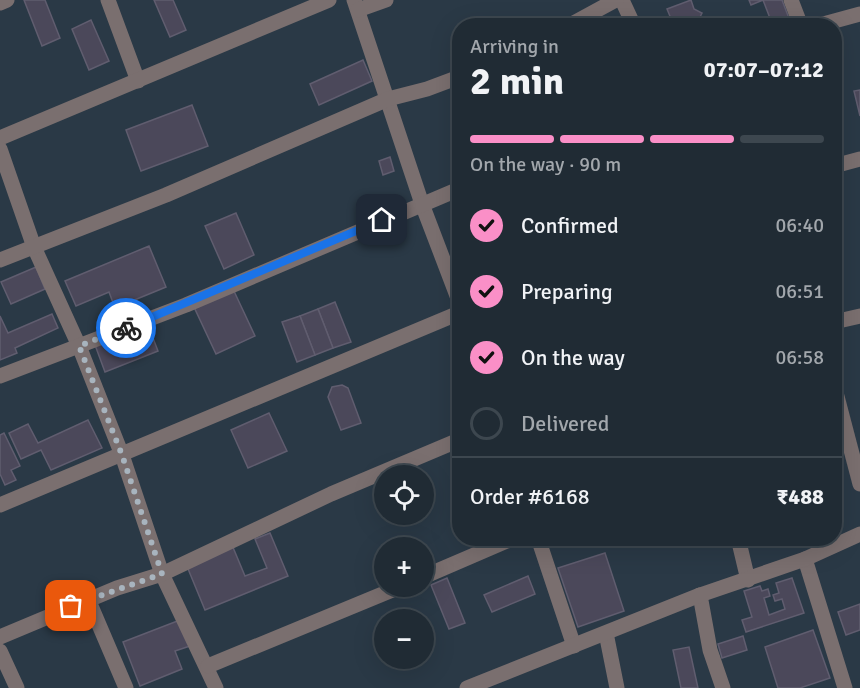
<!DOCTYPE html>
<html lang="en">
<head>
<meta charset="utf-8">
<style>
  :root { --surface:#202b34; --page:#2d3740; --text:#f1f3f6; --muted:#a2a7ac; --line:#3d474f; --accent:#fa8fc7 }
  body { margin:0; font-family:Signika,sans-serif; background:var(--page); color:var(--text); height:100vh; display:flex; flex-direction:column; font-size:22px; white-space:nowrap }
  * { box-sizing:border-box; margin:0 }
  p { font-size:20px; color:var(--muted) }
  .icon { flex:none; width:33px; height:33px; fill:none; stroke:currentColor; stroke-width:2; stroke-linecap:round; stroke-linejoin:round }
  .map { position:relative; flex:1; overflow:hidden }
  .side { position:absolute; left:452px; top:18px; width:390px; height:528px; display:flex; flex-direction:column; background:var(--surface); border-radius:24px; box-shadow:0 6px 24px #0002,0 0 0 2px var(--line) }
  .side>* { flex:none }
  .fabs { position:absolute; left:374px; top:465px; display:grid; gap:12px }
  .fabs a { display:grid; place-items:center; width:60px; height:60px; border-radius:50%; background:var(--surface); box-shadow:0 6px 24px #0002,0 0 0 2px var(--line); font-size:30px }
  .pin { position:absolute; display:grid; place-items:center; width:51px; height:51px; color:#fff; margin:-26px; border-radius:12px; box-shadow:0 3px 9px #0006 }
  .courier { position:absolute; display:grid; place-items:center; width:60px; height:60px; margin:-30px; border:4px solid #1a73e8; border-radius:50%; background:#fff; color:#222; box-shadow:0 2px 8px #0007 }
  .headline em { font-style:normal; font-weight:700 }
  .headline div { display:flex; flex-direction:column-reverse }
  .headline { display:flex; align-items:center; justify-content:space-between; height:102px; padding:0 18px }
  h1 { font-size:39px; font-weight:700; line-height:45px }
  .bar { display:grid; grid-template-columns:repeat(4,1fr); gap:9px 6px; align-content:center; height:72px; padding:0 18px }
  .bar i { height:8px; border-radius:4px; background:var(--line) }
  .bar .selected { background:var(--accent) }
  .bar p { grid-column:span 4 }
  .line { display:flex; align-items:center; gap:15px; padding:0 18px; border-top:2px solid var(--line) }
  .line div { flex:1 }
  ol { padding:0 18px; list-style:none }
  li { display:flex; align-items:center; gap:18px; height:66px }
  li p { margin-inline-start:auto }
  li .icon { padding:6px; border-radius:50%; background:var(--accent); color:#111; stroke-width:4 }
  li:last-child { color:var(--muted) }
  li i { width:33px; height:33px; border:3px solid var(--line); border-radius:50% }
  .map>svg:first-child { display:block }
</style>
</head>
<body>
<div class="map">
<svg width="860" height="688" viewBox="0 0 860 688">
  <rect width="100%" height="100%" fill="#2a3946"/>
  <g fill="#4b485a" stroke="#605d6f" stroke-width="1.5">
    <path d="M 24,0 L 45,0 L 60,38 L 42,46 Z"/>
    <path d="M 154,0 L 173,0 L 186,30 L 170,37 Z"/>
    <path d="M 691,0 L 694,9 L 702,13 L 699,19 L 692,19 L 674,26 L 667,9 Z"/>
    <path d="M 749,0 L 782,0 L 790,21 L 773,26 L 763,0 L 751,5 Z"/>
    <path d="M 91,20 L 109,61 L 89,70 L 72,29 Z"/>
    <path d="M 363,60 L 372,81 L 319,105 L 310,84 Z"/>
    <path d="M 860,90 L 860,116 L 854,91 Z"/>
    <path d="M 192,105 L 208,146 L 141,171 L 126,130 Z"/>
    <path d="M 390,157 L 394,171 L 383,175 L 379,161 Z"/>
    <path d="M 236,213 L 254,255 L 224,269 L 205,226 Z"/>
    <path d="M 149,246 L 166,287 L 115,308 L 109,292 L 76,306 L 65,281 Z"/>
    <path d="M 36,267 L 45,289 L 11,304 L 1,282 Z"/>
    <path d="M 233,289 L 255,336 L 216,354 L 194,307 Z"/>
    <path d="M 335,302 L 351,342 L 333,348 L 318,309 Z"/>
    <path d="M 318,309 L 333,348 L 315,355 L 300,316 Z"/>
    <path d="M 52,314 L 58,328 L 15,348 L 17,353 L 0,360 L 0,316 L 8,333 Z"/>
    <path d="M 300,316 L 315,355 L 297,362 L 282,322 Z"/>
    <path d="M 148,325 L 158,351 L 105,372 L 95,345 Z"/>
    <path d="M 342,385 L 348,388 L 361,423 L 341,430 L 328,397 L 332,387 Z"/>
    <path d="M 269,413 L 287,451 L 248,468 L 231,430 Z"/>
    <path d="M 88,420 L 102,448 L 51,470 L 41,450 L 21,459 L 9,433 L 28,424 L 38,443 Z"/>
    <path d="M 4,433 L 20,466 L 11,470 L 16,480 L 5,485 L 0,474 L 0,435 Z"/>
    <path d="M 270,533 L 288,576 L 205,610 L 186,564 L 232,545 L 245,576 L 267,568 L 255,539 Z"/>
    <path d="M 605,553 L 624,611 L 578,627 L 558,568 Z"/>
    <path d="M 528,576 L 535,594 L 492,612 L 484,595 Z"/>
    <path d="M 447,578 L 465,623 L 449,629 L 431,585 Z"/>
    <path d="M 792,578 L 804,613 L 746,632 L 742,620 L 752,617 L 744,591 L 760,586 L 762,591 L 768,589 L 770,596 L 764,598 L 769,615 L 785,609 L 782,599 L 775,601 L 773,595 L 779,593 L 776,583 Z"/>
    <path d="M 860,604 L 860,630 L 846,635 L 838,612 Z"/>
    <path d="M 180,620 L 190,646 L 175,651 L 182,669 L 140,686 L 123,642 Z"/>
    <path d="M 813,630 L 830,678 L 800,688 L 778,688 L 765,647 Z"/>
    <path d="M 743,636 L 747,650 L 722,658 L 718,644 Z"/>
    <path d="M 689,647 L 698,688 L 681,688 L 673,650 Z"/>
  </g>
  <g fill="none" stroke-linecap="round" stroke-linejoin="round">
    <g stroke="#7a6f6f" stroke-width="15">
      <path d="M 108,0 L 138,81"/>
      <path d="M 354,0 L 422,204 L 459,301"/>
      <path d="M 622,0 L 634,26"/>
      <path d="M 791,0 L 801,26"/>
      <path d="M 0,3 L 7,0"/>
      <path d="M 358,10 L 386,0"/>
      <path d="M 568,26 L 616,0"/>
      <path d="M 816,26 L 860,14"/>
      <path d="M 0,138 L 329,0"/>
      <path d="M 0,149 L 34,247 L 79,346 L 122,455 L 162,574 L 216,688"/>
      <path d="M 834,166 L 860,159"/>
      <path d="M 0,260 L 166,195 L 388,99 L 427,89 L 459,77"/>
      <path d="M 834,322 L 860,316"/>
      <path d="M 0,376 L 186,305 L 459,189"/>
      <path d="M 834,385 L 860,484"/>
      <path d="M 0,505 L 459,313"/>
      <path d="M 538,538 L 574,646"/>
      <path d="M 738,538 L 748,580"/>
      <path d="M 805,559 L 845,688"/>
      <path d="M 423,577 L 514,538"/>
      <path d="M 700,595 L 710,650 L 723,688"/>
      <path d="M 88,599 L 126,688"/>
      <path d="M 606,633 L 617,688"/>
      <path d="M 0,637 L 117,588 L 162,574 L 331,494 L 459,440"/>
      <path d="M 0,651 L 17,688"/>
      <path d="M 208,666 L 402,586"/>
      <path d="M 467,688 L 700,595 L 805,559 L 860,534"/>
    </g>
  </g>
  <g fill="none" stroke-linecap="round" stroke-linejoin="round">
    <path stroke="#a8b4be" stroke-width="6" stroke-dasharray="0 10.8" d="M 71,606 L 162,574 L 122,455 L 79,346 L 126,328"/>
    <path stroke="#1a73e8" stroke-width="8" d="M 126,328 L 382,220"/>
  </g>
</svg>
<div class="fabs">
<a><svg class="icon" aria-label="locate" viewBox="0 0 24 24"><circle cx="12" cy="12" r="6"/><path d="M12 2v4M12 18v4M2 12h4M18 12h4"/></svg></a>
<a>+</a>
<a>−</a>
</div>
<div class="pin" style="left:71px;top:606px;background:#ea580c"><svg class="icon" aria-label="bag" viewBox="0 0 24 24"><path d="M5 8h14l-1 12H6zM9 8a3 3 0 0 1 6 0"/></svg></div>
<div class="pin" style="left:382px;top:220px;background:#1f2937"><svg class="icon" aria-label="home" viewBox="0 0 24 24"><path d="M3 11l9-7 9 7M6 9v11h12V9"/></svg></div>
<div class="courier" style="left:126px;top:328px"><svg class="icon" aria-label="bike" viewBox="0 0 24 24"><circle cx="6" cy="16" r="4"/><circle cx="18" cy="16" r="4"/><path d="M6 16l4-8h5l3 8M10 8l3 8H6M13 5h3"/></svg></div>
<section class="side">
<div class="headline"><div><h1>2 min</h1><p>Arriving in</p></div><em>07:07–07:12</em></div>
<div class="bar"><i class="selected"></i><i class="selected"></i><i class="selected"></i><i></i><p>On the way · 90 m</p></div>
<ol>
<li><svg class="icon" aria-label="check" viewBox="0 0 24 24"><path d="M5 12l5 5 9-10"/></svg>Confirmed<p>06:40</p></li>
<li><svg class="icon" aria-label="check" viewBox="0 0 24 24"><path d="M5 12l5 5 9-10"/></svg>Preparing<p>06:51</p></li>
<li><svg class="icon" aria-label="check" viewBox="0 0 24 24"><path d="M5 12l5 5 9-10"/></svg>On the way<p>06:58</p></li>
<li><i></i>Delivered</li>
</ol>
<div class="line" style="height:78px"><div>Order #6168</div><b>₹488</b></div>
</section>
</div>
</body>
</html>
